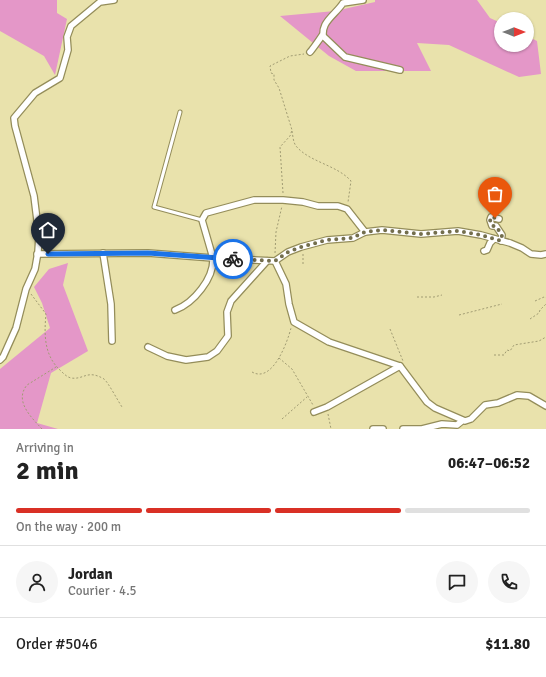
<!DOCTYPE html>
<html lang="en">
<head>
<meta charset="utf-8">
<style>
  :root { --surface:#fff; --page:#f6f6f6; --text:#222; --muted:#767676; --line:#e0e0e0; --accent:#d93025 }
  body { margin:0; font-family:Signika,sans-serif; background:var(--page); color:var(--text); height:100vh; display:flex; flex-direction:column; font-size:15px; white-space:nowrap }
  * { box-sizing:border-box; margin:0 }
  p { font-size:13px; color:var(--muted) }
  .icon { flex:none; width:22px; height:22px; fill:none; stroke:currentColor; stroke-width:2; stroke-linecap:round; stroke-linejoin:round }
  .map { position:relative; height:429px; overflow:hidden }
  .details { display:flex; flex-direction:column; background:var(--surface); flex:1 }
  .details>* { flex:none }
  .needle { width:26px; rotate:90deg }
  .buttons { position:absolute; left:494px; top:12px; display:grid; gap:8px }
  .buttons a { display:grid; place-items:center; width:40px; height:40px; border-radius:50%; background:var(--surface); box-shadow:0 1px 3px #0004; font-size:20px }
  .pin { position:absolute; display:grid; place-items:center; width:34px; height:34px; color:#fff; margin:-41px -17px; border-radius:50% 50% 50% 0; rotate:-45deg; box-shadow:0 0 4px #0007 }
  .pin .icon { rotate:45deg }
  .courier { position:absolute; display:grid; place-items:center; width:40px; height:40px; margin:-20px; border:3px solid #1a73e8; border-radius:50%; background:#fff; color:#222; box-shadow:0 1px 5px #0007 }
  .head em { font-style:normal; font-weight:700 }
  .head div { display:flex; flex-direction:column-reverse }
  .head { display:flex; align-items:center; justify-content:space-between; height:68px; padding:0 16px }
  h1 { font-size:26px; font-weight:700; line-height:30px }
  .bar { display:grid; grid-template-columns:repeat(4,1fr); gap:6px 4px; align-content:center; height:48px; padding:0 16px }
  .bar i { height:5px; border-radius:3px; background:var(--line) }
  .bar .current { background:var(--accent) }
  .bar p { grid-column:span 4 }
  .line { display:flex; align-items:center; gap:10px; padding:0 16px; border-top:1px solid var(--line) }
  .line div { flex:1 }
  .round { display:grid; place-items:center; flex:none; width:42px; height:42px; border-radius:21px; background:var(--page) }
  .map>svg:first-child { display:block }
</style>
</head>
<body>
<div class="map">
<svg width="546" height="429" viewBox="0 0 546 429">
  <rect width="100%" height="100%" fill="#e9e2ac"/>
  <g fill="#e497c8">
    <path d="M 0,0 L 57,0 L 57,13 L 67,19 L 55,75 L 44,56 L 0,31 Z"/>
    <path d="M 375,0 L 477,0 L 490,18 L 501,23 L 501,45 L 527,45 L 527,36 L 537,41 L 541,74 L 519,77 L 449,45 L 417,43 L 431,71 L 356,71 L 329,56 L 280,16 L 335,11 L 375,2 Z"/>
    <path d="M 68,263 L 63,285 L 88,351 L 51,373 L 37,423 L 58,429 L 0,429 L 0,369 L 50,328 L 42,303 L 34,287 L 49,269 Z"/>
  </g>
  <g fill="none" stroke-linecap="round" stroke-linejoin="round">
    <g stroke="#948d5a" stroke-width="5">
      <path id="lane" d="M 180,112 L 154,207 L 202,220"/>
    </g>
    <g stroke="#948d5a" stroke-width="8">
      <g id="street">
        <path d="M 323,36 L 345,57 L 400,70"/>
        <path d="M 310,52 C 312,50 322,36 323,34 C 323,31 323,29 325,25 C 329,17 338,11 343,3 L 363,0"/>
        <path d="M 499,219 L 491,217 L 490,220 L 492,226 L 496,226 L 502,235 L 501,241"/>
        <path d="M 484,251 L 487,250 L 490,243 L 494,239"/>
        <path d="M 103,253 L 111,304 L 112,341"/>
        <path d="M 37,254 L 148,253 L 213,258 L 202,220 L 206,213 L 254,200 L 283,200 L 303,202 L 318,206 L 338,206 L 347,209 L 365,232"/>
        <path d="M 275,261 L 286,284 L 289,304 L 294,322 L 329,342 L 400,366 L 427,402 L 435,408 L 465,421 L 471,419 L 485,405 L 498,403 L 517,395 L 529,396 L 546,406"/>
        <path d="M 175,310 C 194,303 214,278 213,258 L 275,261 L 288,252 L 301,247 L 327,240 L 353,238 L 365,232 L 382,230 L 421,234 L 458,231 L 481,235 L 510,243 L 522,248 L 531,254 L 541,255 L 546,254"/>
        <path d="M 148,347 L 167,356 L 186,360 L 208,357 L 217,351 L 228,336 L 227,312 L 231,301 L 267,261"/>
        <path d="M 0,360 L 3,357 L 16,328 L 26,289 L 35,269 L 38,252 L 39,236 L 34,196 L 15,126 L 14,118 L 35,93 L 60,78 L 68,50 L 67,37 L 71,26 L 100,2 L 114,0"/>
        <path d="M 314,412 L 327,407 L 400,366"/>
        <path d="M 373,429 L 383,429"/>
        <path d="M 403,429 L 422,429 L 442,424 L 457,425 L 462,421"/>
      </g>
    </g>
    <g stroke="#a19c73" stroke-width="1" stroke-dasharray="2 2" stroke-linecap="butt">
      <path d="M 292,131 C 293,136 293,142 296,146 C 309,162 337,165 351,181 L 348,202"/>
      <path d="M 283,193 L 280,147 L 290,136 L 292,130 L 279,88 L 274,80 L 274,74 L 271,73 L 270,66 L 290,56 L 304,54"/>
      <path d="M 275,253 L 276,232 L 282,206"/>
      <path d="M 303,254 L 303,265"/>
      <path d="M 31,294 L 46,314 C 44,335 44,356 61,371 C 64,374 67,377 71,378 C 84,380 87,369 104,379 C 108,382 118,401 122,407"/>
      <path d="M 417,297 L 434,297 L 442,295"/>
      <path d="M 535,301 L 544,297 L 546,298"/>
      <path d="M 459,315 L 502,304"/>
      <path d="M 530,319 L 539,313 L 540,310 L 546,304"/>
      <path d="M 390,329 L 403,361"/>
      <path d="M 494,355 L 504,355 L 507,350 L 510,351 L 514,345 L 539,341 L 546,337"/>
      <path d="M 279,358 L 292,369 L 313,405"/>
      <path d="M 252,372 C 273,384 288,340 291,328"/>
      <path d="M 328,414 L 331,429"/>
      <path d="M 282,419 L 307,397"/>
      <path d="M 42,429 C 31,417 14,401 27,385 L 56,367"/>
    </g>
    <use href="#lane" stroke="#fff" stroke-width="3"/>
    <use href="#street" stroke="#fff" stroke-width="5.5"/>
  </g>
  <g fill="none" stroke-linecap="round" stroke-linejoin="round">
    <path stroke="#736e4d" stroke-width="4" stroke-dasharray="0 7.2" d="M 233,259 L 275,261 L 288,252 L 301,247 L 327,240 L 352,238 L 365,232 L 382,230 L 421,234 L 458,231 L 481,235 L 501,241 L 502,235 L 496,226 L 492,226 L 490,220 L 491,217 L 495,218"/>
    <path stroke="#1a73e8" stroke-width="5" d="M 48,254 L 148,253 L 233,259"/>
  </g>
</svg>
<div class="buttons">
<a><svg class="needle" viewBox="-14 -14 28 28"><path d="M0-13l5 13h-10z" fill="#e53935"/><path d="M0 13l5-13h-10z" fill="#767676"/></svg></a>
</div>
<div class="pin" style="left:495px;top:218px;background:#ea580c"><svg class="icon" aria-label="bag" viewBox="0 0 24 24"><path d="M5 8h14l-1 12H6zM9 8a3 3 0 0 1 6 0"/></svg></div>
<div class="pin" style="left:48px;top:254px;background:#1f2937"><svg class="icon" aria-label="home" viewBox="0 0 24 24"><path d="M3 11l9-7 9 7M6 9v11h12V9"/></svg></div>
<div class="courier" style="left:233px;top:259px"><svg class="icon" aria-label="bike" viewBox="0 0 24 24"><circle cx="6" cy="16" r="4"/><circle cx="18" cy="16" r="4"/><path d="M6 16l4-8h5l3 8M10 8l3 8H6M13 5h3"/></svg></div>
</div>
<section class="details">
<div class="head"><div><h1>2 min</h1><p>Arriving in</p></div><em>06:47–06:52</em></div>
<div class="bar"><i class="current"></i><i class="current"></i><i class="current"></i><i></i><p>On the way · 200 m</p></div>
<div class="line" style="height:72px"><a class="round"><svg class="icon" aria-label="person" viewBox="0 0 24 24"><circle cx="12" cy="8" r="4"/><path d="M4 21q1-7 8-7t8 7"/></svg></a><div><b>Jordan</b><p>Courier · 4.5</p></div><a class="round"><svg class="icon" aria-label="chat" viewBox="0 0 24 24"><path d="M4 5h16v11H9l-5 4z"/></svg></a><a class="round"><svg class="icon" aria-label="phone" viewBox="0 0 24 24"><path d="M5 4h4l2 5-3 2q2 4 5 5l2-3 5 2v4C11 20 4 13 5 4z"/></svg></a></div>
<div class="line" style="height:52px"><div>Order #5046</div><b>$11.80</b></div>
</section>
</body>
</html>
